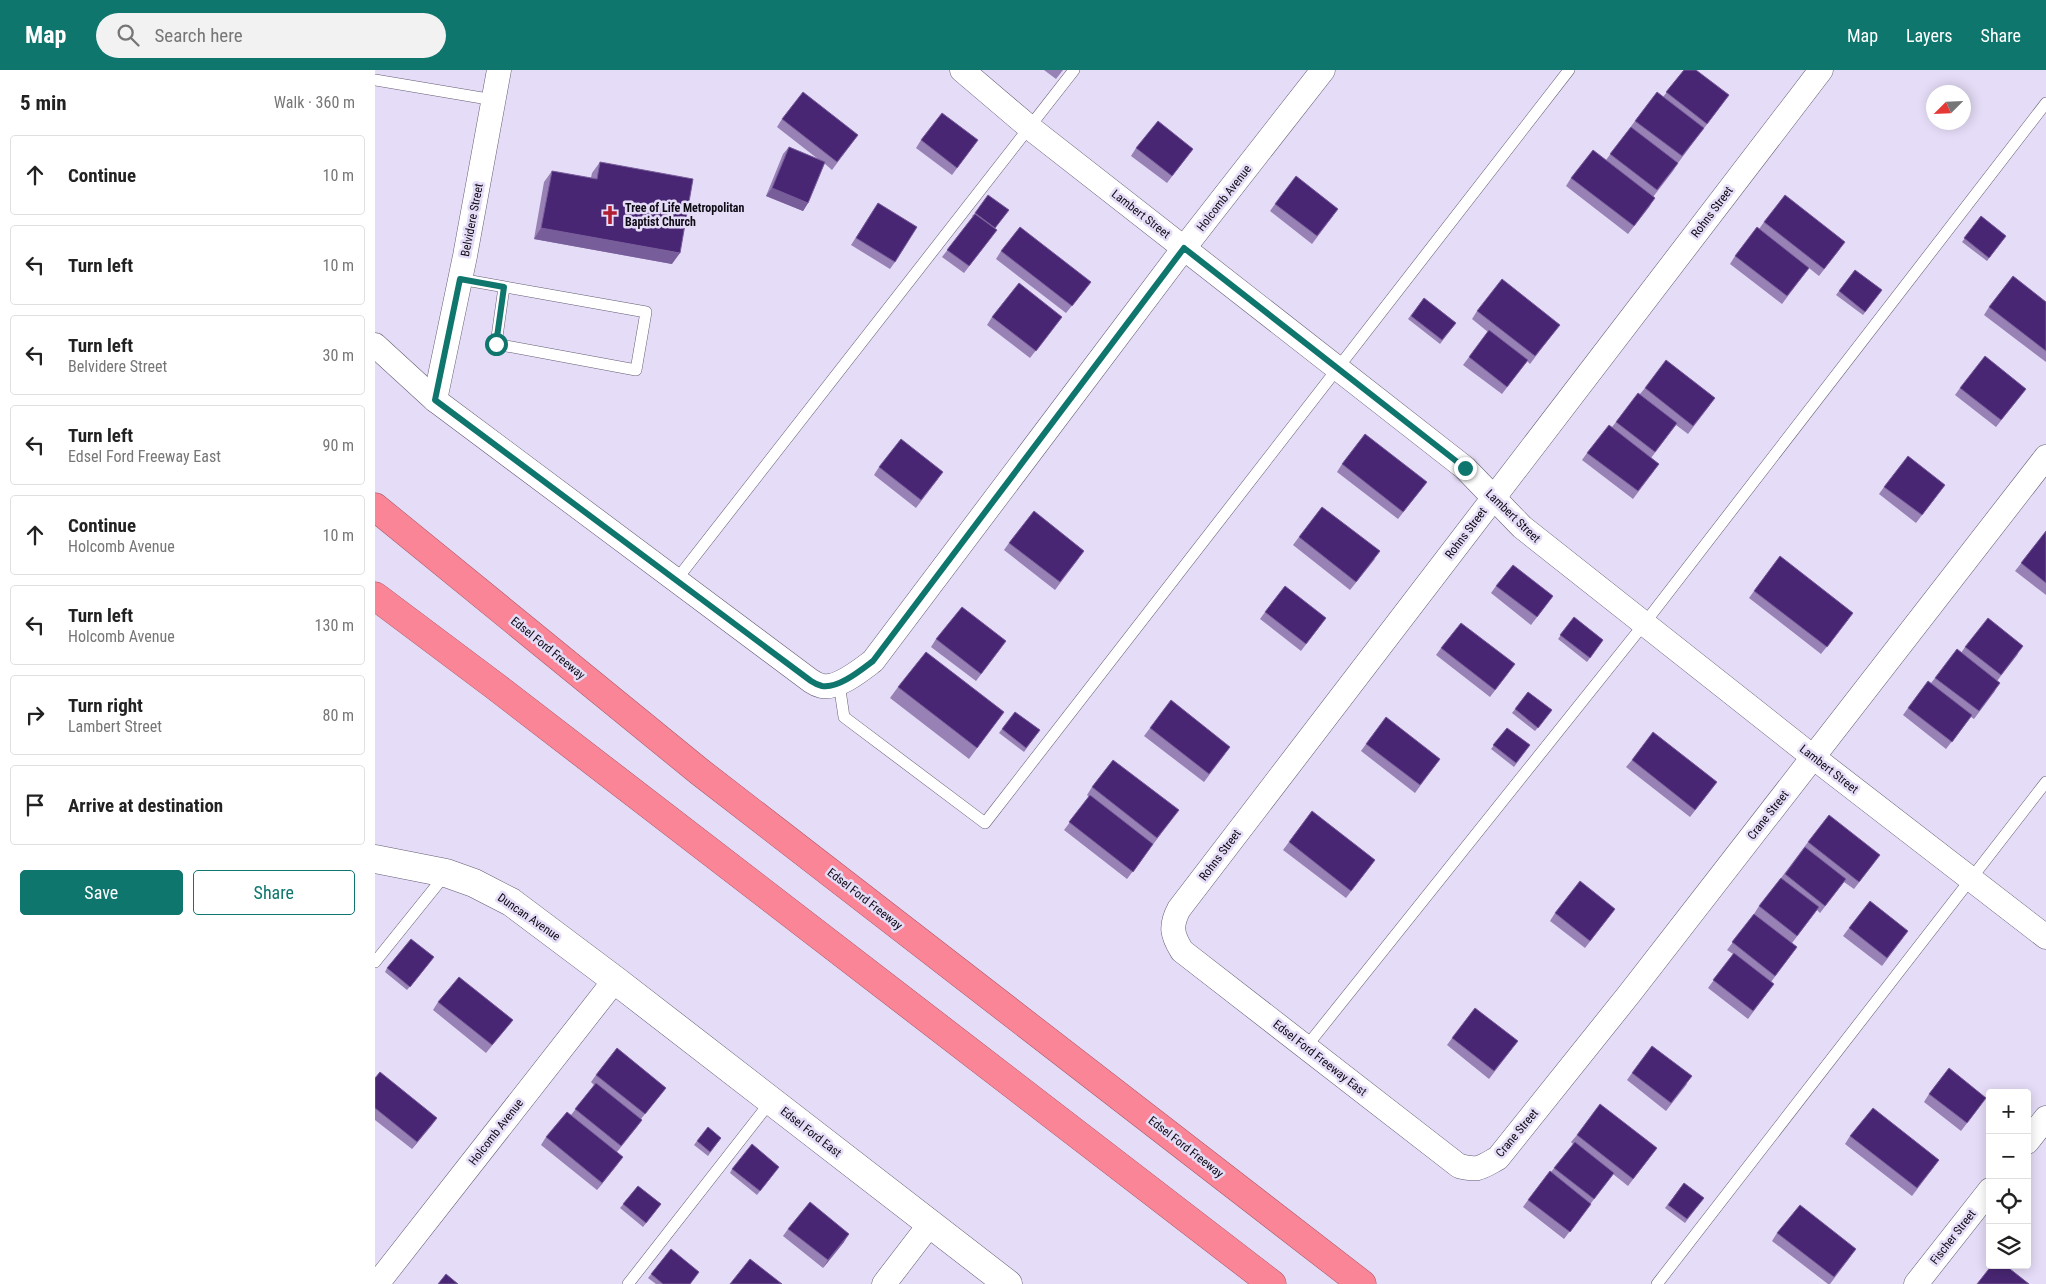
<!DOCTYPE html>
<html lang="en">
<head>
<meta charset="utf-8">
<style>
	body { margin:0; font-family:"Roboto Condensed",sans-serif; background:#f2f2f2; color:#222 }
	.controls { position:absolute; right:15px; bottom:15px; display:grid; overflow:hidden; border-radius:5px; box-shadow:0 2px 12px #0003 }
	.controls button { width:45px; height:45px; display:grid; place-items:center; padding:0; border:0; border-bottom:1px solid #e0e0e0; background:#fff; color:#222; font:25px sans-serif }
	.compass { position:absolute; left:1551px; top:15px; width:45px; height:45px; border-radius:50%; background:#fff; box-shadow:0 2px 12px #0003; rotate:246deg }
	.stop { position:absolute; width:15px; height:15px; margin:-11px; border:4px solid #0f766e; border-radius:50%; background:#fff }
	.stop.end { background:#0f766e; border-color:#fff; box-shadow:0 1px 5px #0008 }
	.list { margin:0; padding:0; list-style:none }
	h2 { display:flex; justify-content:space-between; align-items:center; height:65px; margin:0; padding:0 20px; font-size:21px }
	h2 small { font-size:16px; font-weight:400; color:#767676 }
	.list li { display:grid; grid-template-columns:32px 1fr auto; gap:15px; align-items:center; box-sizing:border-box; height:80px; margin:0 10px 10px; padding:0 10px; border:1px solid #e0e0e0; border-radius:5px }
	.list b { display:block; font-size:19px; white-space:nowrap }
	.list p { margin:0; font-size:16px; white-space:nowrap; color:#767676 }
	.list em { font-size:16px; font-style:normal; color:#767676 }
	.actions { display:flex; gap:10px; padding:15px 20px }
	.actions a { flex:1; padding:11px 0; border:1px solid #0f766e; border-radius:5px; text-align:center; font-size:18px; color:#0f766e }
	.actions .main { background:#0f766e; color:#fff }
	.icon { flex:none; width:28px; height:28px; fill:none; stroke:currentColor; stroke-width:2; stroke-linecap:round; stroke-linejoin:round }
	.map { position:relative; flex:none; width:1671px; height:1214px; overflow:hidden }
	header { display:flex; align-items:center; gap:30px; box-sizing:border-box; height:70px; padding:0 25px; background:#0f766e; color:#fff }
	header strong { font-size:24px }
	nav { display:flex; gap:28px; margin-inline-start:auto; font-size:18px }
	.search { width:350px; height:45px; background:#f2f2f2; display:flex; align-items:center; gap:12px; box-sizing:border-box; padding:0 18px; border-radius:28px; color:#767676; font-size:19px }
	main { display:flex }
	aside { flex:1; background:#fff }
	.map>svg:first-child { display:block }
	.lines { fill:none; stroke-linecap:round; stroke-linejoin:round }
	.service-casing { stroke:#645b73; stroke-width:12 }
	.minor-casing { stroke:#645b73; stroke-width:25 }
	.tertiary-casing { stroke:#645b73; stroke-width:29 }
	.motorway-casing { stroke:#a75a69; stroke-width:29 }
	.service { stroke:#fff; stroke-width:11 }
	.minor { stroke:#fff; stroke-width:24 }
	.tertiary { stroke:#fff; stroke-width:28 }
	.motorway { stroke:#f98597; stroke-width:28 }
	.wall { fill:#9781b5 }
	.shaded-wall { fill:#785d9b }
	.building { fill:#492673; stroke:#785d9b }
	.route { stroke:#0f766e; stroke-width:6 }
	.labels { text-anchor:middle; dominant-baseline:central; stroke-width:5; stroke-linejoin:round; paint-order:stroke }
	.street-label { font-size:12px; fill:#0e0b14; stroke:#e5dcf7 }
	.poi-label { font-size:12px; font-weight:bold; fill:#0e0b14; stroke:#e5dcf7; text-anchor:start }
</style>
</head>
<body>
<header>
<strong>Map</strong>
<div class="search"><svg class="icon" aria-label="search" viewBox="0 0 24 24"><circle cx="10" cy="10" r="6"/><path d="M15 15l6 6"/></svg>Search here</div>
<nav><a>Map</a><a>Layers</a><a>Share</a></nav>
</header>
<main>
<aside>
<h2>5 min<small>Walk · 360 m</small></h2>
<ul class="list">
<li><svg class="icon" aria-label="ahead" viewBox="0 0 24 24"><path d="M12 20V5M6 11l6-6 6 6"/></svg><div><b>Continue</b></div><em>10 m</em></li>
<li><svg class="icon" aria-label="left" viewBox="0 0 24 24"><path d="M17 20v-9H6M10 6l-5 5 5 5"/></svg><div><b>Turn left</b></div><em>10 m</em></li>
<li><svg class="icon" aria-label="left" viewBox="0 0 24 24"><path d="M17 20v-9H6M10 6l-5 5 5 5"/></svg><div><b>Turn left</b><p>Belvidere Street</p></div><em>30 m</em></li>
<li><svg class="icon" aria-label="left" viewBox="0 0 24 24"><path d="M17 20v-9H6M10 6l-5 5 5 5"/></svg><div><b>Turn left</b><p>Edsel Ford Freeway East</p></div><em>90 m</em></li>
<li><svg class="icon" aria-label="ahead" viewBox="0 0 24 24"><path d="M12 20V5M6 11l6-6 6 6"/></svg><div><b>Continue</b><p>Holcomb Avenue</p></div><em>10 m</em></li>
<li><svg class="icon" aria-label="left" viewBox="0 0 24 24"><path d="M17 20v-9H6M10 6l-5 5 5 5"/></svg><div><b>Turn left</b><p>Holcomb Avenue</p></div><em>130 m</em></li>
<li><svg class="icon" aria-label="right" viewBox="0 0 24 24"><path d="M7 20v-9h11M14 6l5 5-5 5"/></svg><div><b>Turn right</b><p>Lambert Street</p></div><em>80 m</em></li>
<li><svg class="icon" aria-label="arrive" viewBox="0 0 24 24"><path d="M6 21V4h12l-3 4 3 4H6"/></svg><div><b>Arrive at destination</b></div></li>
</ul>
<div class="actions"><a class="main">Save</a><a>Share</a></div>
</aside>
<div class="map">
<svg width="1671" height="1214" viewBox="0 0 1671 1214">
	<rect width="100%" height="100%" fill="#e5dcf7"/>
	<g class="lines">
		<g class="service-casing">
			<g id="service">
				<path d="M0 10 119 30"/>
				<path d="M85 209 271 242 261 300 121 274 129 217"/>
				<path d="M302 509 699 0"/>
				<path d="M464 613 469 647 610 753 1194 0"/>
				<path d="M0 892 70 805"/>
				<path d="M931 977 1269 554 1671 33"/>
				<path d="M253 1214 396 1031"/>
				<path d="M1282 1214 1671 712"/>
			</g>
		</g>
		<g class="minor-casing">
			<g id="minor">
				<path d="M587 0 654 57 1090 398 1147 457 1438 687 1671 867"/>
				<path d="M1446 0 804 839C795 856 797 865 807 881L1084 1096C1104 1101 1105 1098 1123 1088L1255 923 1671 387"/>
				<path d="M0 275 60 330 436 611C439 613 443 615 447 616 463 619 486 600 498 591L809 178 948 0"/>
				<path d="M60 330 90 186 124 0"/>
				<path d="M1652 1072 1671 1048"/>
				<path d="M2 1214 240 910"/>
				<path d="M509 1214 555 1154"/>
				<path d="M1541 1214 1615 1120"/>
			</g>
		</g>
		<g class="tertiary-casing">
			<path id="tertiary" d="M0 789 71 803 99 813 136 832 240 910 633 1214"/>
		</g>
		<g class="motorway-casing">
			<g id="motorway">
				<path d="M0 437 325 702 987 1214"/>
				<path d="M0 526 120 616 897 1214"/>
			</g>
		</g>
		<use href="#service" class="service"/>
		<use href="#minor" class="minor"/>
		<use href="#tertiary" class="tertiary"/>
		<use href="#motorway" class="motorway"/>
	</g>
	<g class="wall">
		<path d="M669 0H688L681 9Z"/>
		<path d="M1309 0 1354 25 1303 93 1298 101 1278 127 1275 136 1253 164 1191 116 1196 108 1231 90 1260 51 1288 27Z"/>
		<path d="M407 49 483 65 457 100 449 93 433 133 428 141 391 126 408 84 414 77 443 89 402 57Z"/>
		<path d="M546 70H603L577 105 541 78Z"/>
		<path d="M761 78 818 79 792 113 756 86Z"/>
		<path d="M225 92 297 194 159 169 169 112 177 101 216 108 217 103Z"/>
		<path d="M503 133 520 192 515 199 476 175Z"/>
		<path d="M900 134 958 146 937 174 895 141Z"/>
		<path d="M600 143 620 159 616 168 589 203 567 187 598 147 597 146Z"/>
		<path d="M1606 146 1631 166 1612 191 1587 172Z"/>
		<path d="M1389 152 1465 179 1444 206 1434 198 1407 234 1355 194 1360 186 1384 159Z"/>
		<path d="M626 181 716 212 691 243 621 189Z"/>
		<path d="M1480 200 1507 220 1488 245 1461 225Z"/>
		<path d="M1049 228 1081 253 1065 274 1033 249Z"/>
		<path d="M1671 232V292L1609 245 1614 237Z"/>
		<path d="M1102 241 1179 262 1155 294 1152 291 1127 324 1088 295 1113 262 1097 249Z"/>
		<path d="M617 247H687L655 288 612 255Z"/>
		<path d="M1270 318 1335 335 1313 364 1301 355 1276 388 1279 401 1258 429 1207 390 1212 383 1237 357 1241 352 1265 324Z"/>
		<path d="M1585 318 1651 319 1621 357 1580 325Z"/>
		<path d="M967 394 1052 412 1023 449 962 402Z"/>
		<path d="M504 397 563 409 541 438 499 405Z"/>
		<path d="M1570 415 1541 453 1504 424 1509 417Z"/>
		<path d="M1671 462V525L1640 501Z"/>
		<path d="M924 467 1000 489 975 520 918 475Z"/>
		<path d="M634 473 704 488 680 520 629 480Z"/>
		<path d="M1121 516 1178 526 1156 555 1116 523Z"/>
		<path d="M1379 521 1473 550 1446 584 1374 528Z"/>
		<path d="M890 542 951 548 926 581 885 549Z"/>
		<path d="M1199 547 1228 570 1212 592 1183 569Z"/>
		<path d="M561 569 626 578 601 611 556 577Z"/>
		<path d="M1590 577 1643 584 1622 611 1620 621 1599 649 1596 647 1571 679 1528 645 1533 638 1556 613 1560 608 1586 583Z"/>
		<path d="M1066 578 1134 602 1115 627 1061 585Z"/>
		<path d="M523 617 629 642 594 689 515 628Z"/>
		<path d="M1153 622 1177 640 1160 661 1137 643Z"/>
		<path d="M640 642 665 660 649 682 624 663Z"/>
		<path d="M775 658 850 684 829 712 769 666Z"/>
		<path d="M1132 658 1155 675 1139 697 1116 679Z"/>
		<path d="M991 674 1065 689 1040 723 986 681Z"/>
		<path d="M1257 690 1336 720 1315 747 1251 697Z"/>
		<path d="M717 717 798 748 752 809 689 760 714 727 712 725Z"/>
		<path d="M914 772 1000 790 971 828 908 780Z"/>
		<path d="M1433 772 1499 793 1479 819 1469 812 1445 843 1442 840 1417 873 1422 877 1396 912 1399 914 1373 949 1333 918 1358 884 1352 880 1379 844 1384 836 1406 808Z"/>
		<path d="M1240 839 1210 878 1175 851 1180 843Z"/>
		<path d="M1474 858 1528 868 1507 896 1468 866Z"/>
		<path d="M56 891 32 920 10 902 12 898Z"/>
		<path d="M63 932 138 950 111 983 58 940Z"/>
		<path d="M1077 968 1137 979 1114 1009 1072 975Z"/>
		<path d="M1257 1003 1312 1014 1291 1041 1252 1010Z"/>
		<path d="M221 1005 285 1025 266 1049 267 1050 262 1057 242 1082V1095L222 1120 166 1075 171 1067 196 1045 219 1015 216 1012Z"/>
		<path d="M0 1008 62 1048 37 1079 0 1050Z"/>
		<path d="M1554 1024 1606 1035 1586 1061 1549 1032Z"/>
		<path d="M1202 1065 1282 1078 1253 1116 1238 1104 1189 1169 1148 1137 1153 1130 1176 1102 1198 1074 1196 1072Z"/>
		<path d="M1475 1066 1559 1097 1537 1126 1470 1074Z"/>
		<path d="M346 1068 333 1086 319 1075 322 1071Z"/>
		<path d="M404 1097 382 1125 355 1103 357 1099Z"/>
		<path d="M1309 1113 1329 1128 1310 1153 1290 1138Z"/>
		<path d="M263 1116 286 1134 268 1157 245 1138Z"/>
		<path d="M413 1159 469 1172 448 1198 408 1166Z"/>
		<path d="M1402 1163 1476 1186 1455 1214H1453L1397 1171Z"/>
		<path d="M296 1179 315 1214H281L273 1208Z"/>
	</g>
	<g class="shaded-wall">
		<path d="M397 118 433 133 428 141 391 126Z"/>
		<path d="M166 158 305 183 297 194 159 169Z"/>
		<path d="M62 1048 57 1055 37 1079 42 1072Z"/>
		<path d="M248 1087 242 1095 222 1120 227 1113Z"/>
		<path d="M474 1164 469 1172 448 1198 453 1190Z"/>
	</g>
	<g class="building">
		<path d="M1309 0H1321L1354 25 1332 54 1291 22Z"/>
		<path d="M428 22 483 65 462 92 407 49Z"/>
		<path d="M1282 22 1329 58 1307 86 1260 51Z"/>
		<path d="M567 43 603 70 582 98 546 70Z"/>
		<path d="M783 51 818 79 797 106 761 78Z"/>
		<path d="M1256 57 1303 93 1282 120 1235 84Z"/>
		<path d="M414 77 450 92 433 133 397 118Z"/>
		<path d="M1218 80 1280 128 1259 156 1196 108Z"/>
		<path d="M225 92 318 109 305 183 166 158 177 101 222 109Z"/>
		<path d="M921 106 963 139 942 166 900 134Z"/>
		<path d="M613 125 634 140 620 158 600 143Z"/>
		<path d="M1410 125 1470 172 1449 199 1389 152Z"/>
		<path d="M503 133 542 157 520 192 481 168Z"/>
		<path d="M600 144 622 160 594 196 572 180Z"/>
		<path d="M1606 146 1631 166 1614 188 1589 168Z"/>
		<path d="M645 157 716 212 697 236 626 181Z"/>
		<path d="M1382 157 1434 198 1412 226 1360 186Z"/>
		<path d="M1480 200 1507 220 1490 242 1464 221Z"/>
		<path d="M1638 206 1671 232V281L1614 237Z"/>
		<path d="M1127 209 1185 255 1160 286 1102 241Z"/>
		<path d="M644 213 687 247 661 281 617 247Z"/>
		<path d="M1049 228 1081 253 1067 270 1036 246Z"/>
		<path d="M1114 260 1153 290 1132 317 1094 287Z"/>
		<path d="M1610 286 1651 319 1626 350 1585 318Z"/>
		<path d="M1291 290 1340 328 1318 356 1270 318Z"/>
		<path d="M1263 323 1302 353 1280 382 1241 352Z"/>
		<path d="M1234 355 1284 394 1263 421 1212 383Z"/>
		<path d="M990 364 1052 412 1028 442 967 394Z"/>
		<path d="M526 369 568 402 546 430 504 397Z"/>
		<path d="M1533 386 1570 415 1547 445 1509 417Z"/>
		<path d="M947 437 1005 481 981 512 924 467Z"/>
		<path d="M659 441 709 481 685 512 634 473Z"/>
		<path d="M1671 461V513L1646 493Z"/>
		<path d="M1405 486 1478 543 1452 577 1379 521Z"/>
		<path d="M1138 495 1178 526 1162 547 1121 516Z"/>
		<path d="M910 516 951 548 931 574 890 542Z"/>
		<path d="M587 537 631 571 606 604 561 569Z"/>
		<path d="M1199 547 1228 570 1215 588 1185 565Z"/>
		<path d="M1613 548 1648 576 1626 605 1590 577Z"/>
		<path d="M1086 553 1140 594 1120 620 1066 578Z"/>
		<path d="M1582 579 1625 613 1604 641 1560 608Z"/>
		<path d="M551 582 629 642 602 678 523 617Z"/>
		<path d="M1553 611 1597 645 1577 672 1533 638Z"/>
		<path d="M1153 622 1177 640 1163 658 1140 639Z"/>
		<path d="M796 630 855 677 834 704 775 658Z"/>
		<path d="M640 642 665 660 651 678 627 659Z"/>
		<path d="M1011 647 1065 689 1045 715 991 674Z"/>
		<path d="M1132 658 1155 675 1141 693 1118 675Z"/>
		<path d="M1278 662 1342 712 1320 740 1257 690Z"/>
		<path d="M738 690 804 740 782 768 717 717Z"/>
		<path d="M715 725 778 774 758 802 694 752Z"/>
		<path d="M937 741 1000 790 976 821 914 772Z"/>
		<path d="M1454 745 1505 785 1484 812 1433 772Z"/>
		<path d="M1430 777 1471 809 1450 836 1410 804Z"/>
		<path d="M1406 808 1444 837 1422 866 1384 836Z"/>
		<path d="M1205 811 1240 839 1215 871 1180 843Z"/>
		<path d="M1495 831 1533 861 1512 888 1474 858Z"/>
		<path d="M1379 844 1422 877 1400 906 1357 872Z"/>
		<path d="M36 869 59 887 35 917 12 898Z"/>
		<path d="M1359 883 1399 914 1378 941 1338 910Z"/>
		<path d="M84 907 138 950 117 975 63 932Z"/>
		<path d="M1100 938 1143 971 1119 1001 1077 968Z"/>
		<path d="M1277 976 1317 1006 1296 1033 1257 1003Z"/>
		<path d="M242 978 291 1018 270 1044 221 1005Z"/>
		<path d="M1574 998 1611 1028 1592 1053 1554 1024Z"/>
		<path d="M5 1002 62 1048 42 1072 0 1038V1008Z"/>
		<path d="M221 1013 267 1050 246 1076 200 1039Z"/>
		<path d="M1225 1034 1282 1078 1258 1109 1202 1065Z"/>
		<path d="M1498 1038 1564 1090 1542 1118 1475 1066Z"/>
		<path d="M192 1042 248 1087 227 1113 171 1067Z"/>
		<path d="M333 1057 346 1068 335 1082 322 1071Z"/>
		<path d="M1200 1072 1239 1103 1219 1129 1179 1098Z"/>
		<path d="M377 1074 404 1097 385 1121 357 1099Z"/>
		<path d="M1175 1101 1216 1134 1195 1162 1153 1130Z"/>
		<path d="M1309 1113 1329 1128 1312 1149 1293 1135Z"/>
		<path d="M263 1116 286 1134 271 1153 248 1134Z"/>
		<path d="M435 1132 474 1164 453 1190 413 1159Z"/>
		<path d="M1425 1135 1481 1179 1459 1207 1402 1163Z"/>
		<path d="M296 1179 324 1202 315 1214H288L276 1204Z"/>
		<path d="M375 1189 407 1214H355Z"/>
		<path d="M1617 1195H1630L1654 1214H1602Z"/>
		<path d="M71 1204 83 1214H63Z"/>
	</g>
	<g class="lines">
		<path class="route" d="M121 274 129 217 85 209 60 330 436 611C439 613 443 615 447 616 463 619 486 600 498 591L809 178 1090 398"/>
	</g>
	<defs>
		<g id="church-bare" transform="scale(1.5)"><path d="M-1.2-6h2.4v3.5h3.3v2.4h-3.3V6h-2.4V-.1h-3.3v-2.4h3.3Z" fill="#b11e34" stroke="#e5dcf7" stroke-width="2.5" paint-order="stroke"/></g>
	</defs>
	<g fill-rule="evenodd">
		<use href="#church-bare" x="235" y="145"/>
	</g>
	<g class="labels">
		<g class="street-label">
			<text transform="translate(849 128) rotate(-52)">Holcomb Avenue</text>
			<text transform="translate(1337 142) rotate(-53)">Rohns Street</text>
			<text transform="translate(766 144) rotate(38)">Lambert Street</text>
			<text transform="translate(97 150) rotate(-79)">Belvidere Street</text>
			<text transform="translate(1138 446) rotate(44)">Lambert Street</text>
			<text transform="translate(1091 463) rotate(-53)">Rohns Street</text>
			<text transform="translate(173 578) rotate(39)">Edsel Ford Freeway</text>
			<text transform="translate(1454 699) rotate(38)">Lambert Street</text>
			<text transform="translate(1393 745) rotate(-52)">Crane Street</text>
			<text transform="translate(845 785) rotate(-53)">Rohns Street</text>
			<text transform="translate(490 829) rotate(38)">Edsel Ford Freeway</text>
			<text transform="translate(154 847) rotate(35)">Duncan Avenue</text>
			<text transform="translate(945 988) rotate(38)">Edsel Ford Freeway East</text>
			<text transform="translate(121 1062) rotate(-52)">Holcomb Avenue</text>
			<text transform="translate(436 1062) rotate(38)">Edsel Ford East</text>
			<text transform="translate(1142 1063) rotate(-50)">Crane Street</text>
			<text transform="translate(811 1077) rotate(38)">Edsel Ford Freeway</text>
			<text transform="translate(1578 1167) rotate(-52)">Fischer Street</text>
		</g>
		<g class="poi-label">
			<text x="250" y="138">Tree of Life Metropolitan<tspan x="250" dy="14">Baptist Church</tspan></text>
		</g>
	</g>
</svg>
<div class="controls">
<button>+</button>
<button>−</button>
<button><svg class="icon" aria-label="locate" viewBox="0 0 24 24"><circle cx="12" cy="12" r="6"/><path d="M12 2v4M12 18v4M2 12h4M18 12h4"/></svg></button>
<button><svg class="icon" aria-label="layers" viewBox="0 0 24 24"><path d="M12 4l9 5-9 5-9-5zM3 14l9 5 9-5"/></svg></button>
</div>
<svg class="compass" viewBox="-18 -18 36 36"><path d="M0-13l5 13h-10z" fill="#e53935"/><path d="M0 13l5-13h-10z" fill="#767676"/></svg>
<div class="stop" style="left:121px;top:274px"></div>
<div class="stop end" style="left:1090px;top:398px"></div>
</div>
</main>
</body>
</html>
